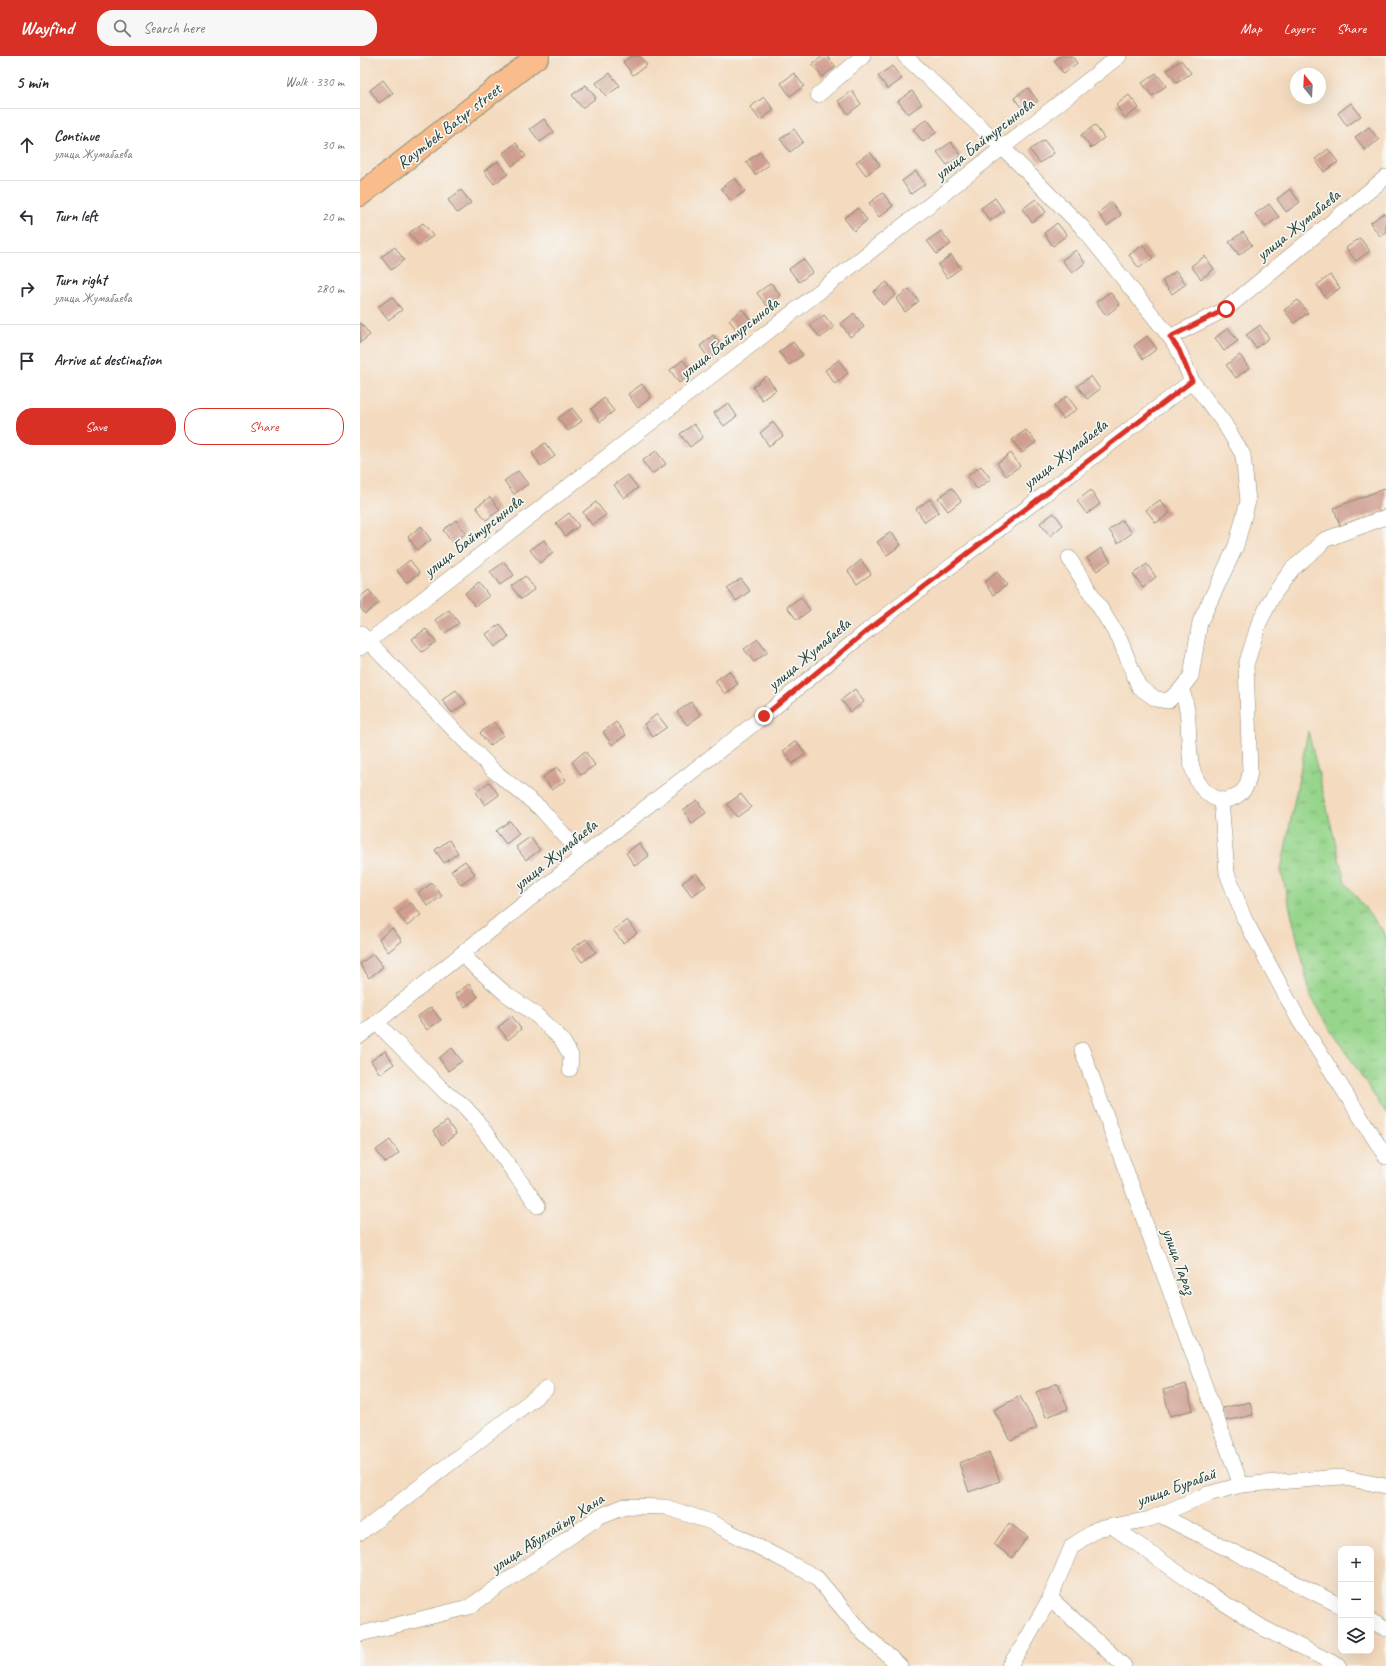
<!DOCTYPE html>
<html lang="en">
<head>
<meta charset="utf-8">
<style>
	body { margin:0; font-family:Caveat,sans-serif; background:#f7f7f7; color:#2b2b33 }
	.controls { position:absolute; right:12px; bottom:12px; display:grid; overflow:hidden; border-radius:8px; box-shadow:0 4px 16px #0002 }
	.controls button { width:36px; height:36px; display:grid; place-items:center; padding:0; border:0; border-bottom:1px solid #e1e1e2; background:#fff; color:#2b2b33; font:20px sans-serif }
	.compass { position:absolute; left:930px; top:12px; width:36px; height:36px; border-radius:50%; background:#fff; box-shadow:0 4px 16px #0002; rotate:342deg }
	.stop { position:absolute; width:12px; height:12px; margin:-9px; border:3px solid #d93025; border-radius:50%; background:#fff }
	.stop.end { background:#d93025; border-color:#fff; box-shadow:0 1px 4px #0008 }
	.list { margin:0; padding:0; list-style:none }
	h2 { display:flex; justify-content:space-between; align-items:center; height:52px; margin:0; padding:0 16px; font-size:17px }
	h2 small { font-size:13px; font-weight:400; color:#7c7c81 }
	.list li { display:grid; grid-template-columns:26px 1fr auto; gap:12px; align-items:center; box-sizing:border-box; height:72px; padding:0 16px; border-top:1px solid #e1e1e2 }
	.list b { display:block; font-size:15px; white-space:nowrap }
	.list p { margin:0; font-size:13px; white-space:nowrap; color:#7c7c81 }
	.list em { font-size:13px; font-style:normal; color:#7c7c81 }
	.actions { display:flex; gap:8px; padding:12px 16px }
	.actions a { flex:1; padding:9px 0; border:1px solid #d93025; border-radius:16px; text-align:center; font-size:14px; color:#d93025 }
	.actions .main { background:#d93025; color:#fff }
	.icon { flex:none; width:22px; height:22px; fill:none; stroke:currentColor; stroke-width:2; stroke-linecap:round; stroke-linejoin:round }
	.map { position:relative; flex:none; width:1026px; height:1610px; overflow:hidden }
	header { display:flex; align-items:center; gap:24px; box-sizing:border-box; height:56px; padding:0 20px; background:#d93025; color:#fff }
	header strong { font-size:19px }
	nav { display:flex; gap:22px; margin-inline-start:auto; font-size:14px }
	.search { width:280px; height:36px; background:#f7f7f7; display:flex; align-items:center; gap:10px; box-sizing:border-box; padding:0 14px; border-radius:16px; color:#7c7c81; font-size:15px }
	main { display:flex }
	aside { flex:1; background:#fff }
	.map>svg:first-child { display:block }
	.grass { fill:url(#grass-tufts); stroke:#5a8960 }
	.building { fill:#cf9e91 }
	.lines { fill:none; stroke-linecap:round; stroke-linejoin:round }
	.minor-casing { stroke:#8a8c79; stroke-width:16 }
	.primary-casing { stroke:#8a8c79; stroke-width:24 }
	.minor { stroke:#fff; stroke-width:15 }
	.primary { stroke:#fabc8b; stroke-width:22 }
	.route { stroke:#d93025; stroke-width:5 }
	.labels { text-anchor:middle; dominant-baseline:central; stroke-width:3.5; stroke-linejoin:round; paint-order:stroke }
	.street-label { font-size:17px; fill:#1f3d34; stroke:#f6f6f2 }
</style>
</head>
<body>
<header>
<strong>Wayfind</strong>
<div class="search"><svg class="icon" aria-label="search" viewBox="0 0 24 24"><circle cx="10" cy="10" r="6"/><path d="M15 15l6 6"/></svg>Search here</div>
<nav><a>Map</a><a>Layers</a><a>Share</a></nav>
</header>
<main>
<aside>
<h2>5 min<small>Walk · 330 m</small></h2>
<ul class="list">
<li><svg class="icon" aria-label="ahead" viewBox="0 0 24 24"><path d="M12 20V5M6 11l6-6 6 6"/></svg><div><b>Continue</b><p>улица Жумабаева</p></div><em>30 m</em></li>
<li><svg class="icon" aria-label="left" viewBox="0 0 24 24"><path d="M17 20v-9H6M10 6l-5 5 5 5"/></svg><div><b>Turn left</b></div><em>20 m</em></li>
<li><svg class="icon" aria-label="right" viewBox="0 0 24 24"><path d="M7 20v-9h11M14 6l5 5-5 5"/></svg><div><b>Turn right</b><p>улица Жумабаева</p></div><em>280 m</em></li>
<li><svg class="icon" aria-label="arrive" viewBox="0 0 24 24"><path d="M6 21V4h12l-3 4 3 4H6"/></svg><div><b>Arrive at destination</b></div></li>
</ul>
<div class="actions"><a class="main">Save</a><a>Share</a></div>
</aside>
<div class="map">
<svg width="1026" height="1610" viewBox="0 0 1026 1610">
	<defs>
		<pattern id="grass-tufts" width="24" height="20" patternUnits="userSpaceOnUse"><rect width="24" height="20" fill="#96d58b"/><path d="M3 7l-1-3M5 7V3M7 7l1-3M15 17l-1-3M17 17v-4M19 17l1-3" fill="none" stroke="#7aae72"/></pattern>
	</defs>
	<rect width="100%" height="100%" fill="#f6f6f2"/>
	<filter id="ink" filterUnits="userSpaceOnUse"><feTurbulence type="fractalNoise" baseFrequency=".025" numOctaves="2"/><feDisplacementMap in="SourceGraphic" scale="8" xChannelSelector="R" yChannelSelector="G"/><feConvolveMatrix kernelMatrix="1 2 1 2 8 2 1 2 1" color-interpolation-filters="sRGB"/></filter>
	<filter id="wash" filterUnits="userSpaceOnUse"><feTurbulence type="fractalNoise" baseFrequency=".012" numOctaves="4" result="noise"/><feDisplacementMap in="SourceGraphic" scale="16" xChannelSelector="R" yChannelSelector="G"/><feGaussianBlur stdDeviation="0.9" result="paint"/><feColorMatrix in="noise" values="0 0 0 0 0 0 0 0 0 0 0 0 0 0 0 0 0 1.4 0 .05"/><feComposite in="paint" operator="in"/></filter>
	<g filter="url(#wash)">
		<rect width="100%" height="100%" fill="#f4dabe"/>
		<path class="grass" d="M948 675 985 826 1026 879V1058L951 941 921 814Z"/>
		<g id="blocks">
			<g class="building">
				<path d="M272 0H280L287 9 273 19 263 6Z"/>
				<path d="M463 0H467L476 11 462 21 452 8Z"/>
				<path d="M700 0H712L717 7 704 18 694 5Z"/>
				<path d="M821 4 831 17 817 27 807 14Z"/>
				<path d="M532 10 542 23 528 33 518 20Z"/>
				<path d="M250 17 260 30 246 40 236 27Z"/>
				<path d="M434 17 444 30 430 40 421 27Z"/>
				<path d="M796 17 806 30 792 40 782 27Z"/>
				<path d="M23 24 33 37 19 47 10 34Z"/>
				<path d="M226 29 236 42 222 52 212 39Z"/>
				<path d="M668 32 678 45 664 55 654 42Z"/>
				<path d="M492 35 501 48 488 58 478 45Z"/>
				<path d="M552 35 562 48 548 58 538 45Z"/>
				<path d="M769 39 779 52 765 62 756 49Z"/>
				<path d="M404 41 414 54 400 64 390 51Z"/>
				<path d="M991 47 1001 60 987 70 978 57Z"/>
				<path d="M184 63 194 76 180 86 170 73Z"/>
				<path d="M567 63 577 76 563 86 553 73Z"/>
				<path d="M735 69 744 82 731 92 721 79Z"/>
				<path d="M1009 71 1019 84 1005 94 995 81Z"/>
				<path d="M434 73 443 86 430 96 420 83Z"/>
				<path d="M684 84 694 97 680 107 670 94Z"/>
				<path d="M591 86 601 99 587 109 577 96Z"/>
				<path d="M156 87 166 100 152 110 143 97Z"/>
				<path d="M968 93 978 106 964 116 955 103Z"/>
				<path d="M400 96 409 109 395 119 386 106Z"/>
				<path d="M510 96 520 109 506 119 496 106Z"/>
				<path d="M138 105 148 118 134 128 124 115Z"/>
				<path d="M556 115 565 128 551 138 542 125Z"/>
				<path d="M375 122 385 135 371 145 361 132Z"/>
				<path d="M930 133 940 146 926 156 917 143Z"/>
				<path d="M101 134 111 147 97 157 88 144Z"/>
				<path d="M523 137 533 150 519 161 509 147Z"/>
				<path d="M635 142 644 155 630 165 621 152Z"/>
				<path d="M676 143 686 156 672 166 662 153Z"/>
				<path d="M751 146 761 159 747 170 738 157Z"/>
				<path d="M909 148 919 161 905 171 895 158Z"/>
				<path d="M498 152 507 164 494 175 484 162Z"/>
				<path d="M1024 157 1026 160V176L1020 180 1010 167Z"/>
				<path d="M63 167 73 180 59 190 49 177Z"/>
				<path d="M697 167 707 179 693 190 684 177Z"/>
				<path d="M581 175 591 188 577 198 567 185Z"/>
				<path d="M883 176 892 189 879 199 869 186Z"/>
				<path d="M1000 182 1010 195 996 205 986 192Z"/>
				<path d="M783 189 793 202 779 212 769 199Z"/>
				<path d="M35 191 44 204 31 214 21 201Z"/>
				<path d="M716 194 725 207 712 217 702 204Z"/>
				<path d="M591 199 601 212 587 222 578 209Z"/>
				<path d="M845 200 854 213 841 223 831 210Z"/>
				<path d="M443 203 453 216 439 226 429 213Z"/>
				<path d="M816 215 826 228 812 238 802 225Z"/>
				<path d="M970 219 980 232 966 242 957 229Z"/>
				<path d="M527 226 536 239 523 249 513 236Z"/>
				<path d="M411 227 421 240 407 250 397 237Z"/>
				<path d="M549 233 559 245 545 256 536 243Z"/>
				<path d="M750 236 760 249 746 259 736 246Z"/>
				<path d="M32 241 42 254 28 264 18 251Z"/>
				<path d="M938 244 948 257 934 267 924 254Z"/>
				<path d="M382 253 392 266 378 276 369 264Z"/>
				<path d="M494 257 504 271 490 281 481 268Z"/>
				<path d="M464 259 474 272 460 282 450 269Z"/>
				<path d="M0 266 10 279 0 287Z"/>
				<path d="M900 269 909 282 896 292 886 279Z"/>
				<path d="M868 272 878 285 864 295 855 282Z"/>
				<path d="M353 279 363 292 349 303 340 290Z"/>
				<path d="M787 280 797 293 783 303 774 290Z"/>
				<path d="M433 286 443 299 429 309 419 296Z"/>
				<path d="M880 299 889 312 876 322 866 309Z"/>
				<path d="M323 304 333 317 319 327 310 314Z"/>
				<path d="M479 304 488 317 475 328 465 314Z"/>
				<path d="M406 320 416 334 402 344 393 331Z"/>
				<path d="M731 320 740 333 727 343 717 330Z"/>
				<path d="M282 328 291 341 278 352 268 338Z"/>
				<path d="M707 340 717 353 703 363 694 350Z"/>
				<path d="M244 342 254 355 240 366 231 353Z"/>
				<path d="M368 347 377 360 364 370 354 357Z"/>
				<path d="M212 352 222 365 208 375 198 362Z"/>
				<path d="M413 366 423 380 409 390 400 377Z"/>
				<path d="M334 368 343 381 330 391 320 378Z"/>
				<path d="M666 374 676 386 662 397 652 384Z"/>
				<path d="M185 387 195 400 181 410 172 397Z"/>
				<path d="M296 395 306 408 292 418 282 405Z"/>
				<path d="M651 397 660 410 646 420 637 407Z"/>
				<path d="M621 410 631 423 617 433 607 420Z"/>
				<path d="M158 415 168 428 154 438 144 425Z"/>
				<path d="M268 419 278 432 264 442 254 429Z"/>
				<path d="M592 432 601 445 588 455 578 442Z"/>
				<path d="M1026 432V453L980 470 974 452Z"/>
				<path d="M731 434 740 448 727 458 717 445Z"/>
				<path d="M130 441 140 454 126 464 116 451Z"/>
				<path d="M570 443 579 456 565 466 556 453Z"/>
				<path d="M800 444 810 457 796 467 786 454Z"/>
				<path d="M236 446 246 459 232 469 223 456Z"/>
				<path d="M209 457 219 470 205 480 196 467Z"/>
				<path d="M694 457 703 469 690 480 680 467Z"/>
				<path d="M96 464 106 477 93 488 83 474Z"/>
				<path d="M762 464 772 477 758 487 749 474Z"/>
				<path d="M61 470 71 484 57 494 48 481Z"/>
				<path d="M531 476 541 489 527 499 517 486Z"/>
				<path d="M184 484 193 497 180 507 170 494Z"/>
				<path d="M741 492 751 505 737 515 727 502Z"/>
				<path d="M50 504 60 517 46 527 37 514Z"/>
				<path d="M501 504 511 518 497 528 488 515Z"/>
				<path d="M144 506 154 519 140 529 130 516Z"/>
				<path d="M787 508 796 521 783 531 773 518Z"/>
				<path d="M637 516 647 529 633 539 624 526Z"/>
				<path d="M165 520 175 533 161 543 151 530Z"/>
				<path d="M380 522 390 535 376 545 367 532Z"/>
				<path d="M119 527 129 540 115 550 105 537Z"/>
				<path d="M9 534 19 547 5 558 0 551V541Z"/>
				<path d="M441 541 450 554 437 564 427 551Z"/>
				<path d="M89 554 99 567 85 577 75 564Z"/>
				<path d="M140 568 149 581 135 591 126 578Z"/>
				<path d="M66 573 76 586 62 596 52 583Z"/>
				<path d="M398 583 408 596 394 606 384 593Z"/>
				<path d="M369 615 378 628 365 638 355 625Z"/>
				<path d="M495 633 504 646 491 656 481 644Z"/>
				<path d="M96 634 106 647 92 657 82 644Z"/>
				<path d="M331 646 341 659 327 669 317 656Z"/>
				<path d="M297 658 307 671 293 681 284 668Z"/>
				<path d="M134 666 143 679 130 690 120 677Z"/>
				<path d="M256 666 266 679 252 689 243 676Z"/>
				<path d="M436 685 446 698 432 708 423 695Z"/>
				<path d="M225 695 235 709 221 719 212 706Z"/>
				<path d="M197 711 206 724 192 734 183 721Z"/>
				<path d="M129 726 139 739 125 749 116 736Z"/>
				<path d="M381 738 391 751 377 761 367 748Z"/>
				<path d="M337 744 346 757 332 767 323 754Z"/>
				<path d="M150 765 159 778 146 788 136 775Z"/>
				<path d="M170 781 180 794 166 804 156 791Z"/>
				<path d="M89 784 98 797 84 807 75 794Z"/>
				<path d="M279 787 289 800 275 810 266 797Z"/>
				<path d="M105 805 115 818 101 828 91 815Z"/>
				<path d="M336 817 346 830 332 840 322 827Z"/>
				<path d="M72 827 82 840 68 850 58 837Z"/>
				<path d="M51 847 61 859 47 870 37 857Z"/>
				<path d="M267 864 277 877 263 887 253 874Z"/>
				<path d="M32 872 42 885 28 896 19 883Z"/>
				<path d="M226 883 236 896 222 906 212 893Z"/>
				<path d="M13 898 23 911 9 922 0 908Z"/>
				<path d="M109 928 118 941 105 951 95 938Z"/>
				<path d="M71 951 81 964 67 974 57 961Z"/>
				<path d="M152 960 161 973 148 984 138 971Z"/>
				<path d="M92 992 102 1005 88 1015 79 1002Z"/>
				<path d="M25 995 34 1008 20 1018 11 1005Z"/>
				<path d="M87 1065 96 1078 82 1089 73 1075Z"/>
				<path d="M30 1084 39 1097 26 1107 16 1094Z"/>
				<path d="M698 1327 708 1353 686 1361 676 1336Z"/>
				<path d="M826 1328 833 1354 810 1360 803 1334Z"/>
				<path d="M660 1340 677 1372 651 1385 634 1354Z"/>
				<path d="M890 1346 893 1359 864 1365 862 1352Z"/>
				<path d="M629 1396 640 1425 609 1436 599 1407Z"/>
				<path d="M649 1467 668 1481 652 1502 634 1488Z"/>
			</g>
		</g>
	</g>
	<g filter="url(#ink)">
		<use href="#blocks" fill-opacity="0" stroke="#8a8c79" stroke-width="1"/>
		<g class="lines">
			<g class="minor-casing">
				<g id="minor">
					<path d="M545 0 643 92 721 170 810 281 819 295 832 325 864 367 883 399 888 445 876 490 840 566 831 620 821 633 808 645 796 643 779 631 760 584 709 502"/>
					<path d="M458 39 503 0"/>
					<path d="M810 281 866 253 1026 121"/>
					<path d="M0 577 134 715 180 752 223 800"/>
					<path d="M0 592 395 286 759 0"/>
					<path d="M821 633C832 657 826 685 832 711 837 730 853 752 875 741 886 735 888 727 890 716L886 609 899 567 914 538 932 513 958 491 964 484 1026 461"/>
					<path d="M861 744 867 817 884 862 939 964 1026 1101"/>
					<path d="M102 899 146 938 175 958 202 984 211 1000 210 1013"/>
					<path d="M17 967 87 1038 102 1048 114 1061 178 1150"/>
					<path d="M0 980 223 800 404 660 508 574 832 325"/>
					<path d="M722 994 881 1429"/>
					<path d="M800 1459 981 1550"/>
					<path d="M752 1470 837 1530 905 1573 979 1610"/>
					<path d="M0 1477 186 1333"/>
					<path d="M690 1542 764 1610"/>
					<path d="M1011 1565 1026 1573"/>
					<path d="M0 1578 109 1551 240 1460 265 1450 305 1451 351 1466 456 1521 504 1578 540 1610"/>
					<path d="M649 1610 664 1588 690 1542 712 1490 737 1473 790 1463 848 1438 881 1429 980 1421 1026 1430"/>
				</g>
			</g>
			<g class="primary-casing">
				<path id="primary" d="M0 139 178 0"/>
			</g>
			<use href="#minor" class="minor"/>
			<use href="#primary" class="primary"/>
		</g>
	</g>
	<g class="lines" filter="url(#ink)">
		<path class="route" d="M404 660 508 574 832 325 819 294 810 281 866 253"/>
	</g>
	<g class="labels">
		<g class="street-label">
			<text transform="translate(89 70) rotate(-38)">Raymbek Batyr street</text>
			<text transform="translate(624 83) rotate(-38)">улица Байтурсынова</text>
			<text transform="translate(938 169) rotate(-39)">улица Жумабаева</text>
			<text transform="translate(369 282) rotate(-38)">улица Байтурсынова</text>
			<text transform="translate(705 398) rotate(-38)">улица Жумабаева</text>
			<text transform="translate(113 480) rotate(-38)">улица Байтурсынова</text>
			<text transform="translate(449 598) rotate(-40)">улица Жумабаева</text>
			<text transform="translate(195 799) rotate(-39)">улица Жумабаева</text>
			<text transform="translate(819 1205) rotate(70)">улица Тараз</text>
			<text transform="translate(816 1431) rotate(-20)">улица Бурабай</text>
			<text transform="translate(187 1477) rotate(-33)">улица Абулхайыр Хана</text>
		</g>
	</g>
</svg>
<div class="controls">
<button>+</button>
<button>−</button>
<button><svg class="icon" aria-label="layers" viewBox="0 0 24 24"><path d="M12 4l9 5-9 5-9-5zM3 14l9 5 9-5"/></svg></button>
</div>
<svg class="compass" viewBox="-18 -18 36 36"><path d="M0-13l5 13h-10z" fill="#e53935"/><path d="M0 13l5-13h-10z" fill="#7c7c81"/></svg>
<div class="stop" style="left:866px;top:253px"></div>
<div class="stop end" style="left:404px;top:660px"></div>
</div>
</main>
</body>
</html>
